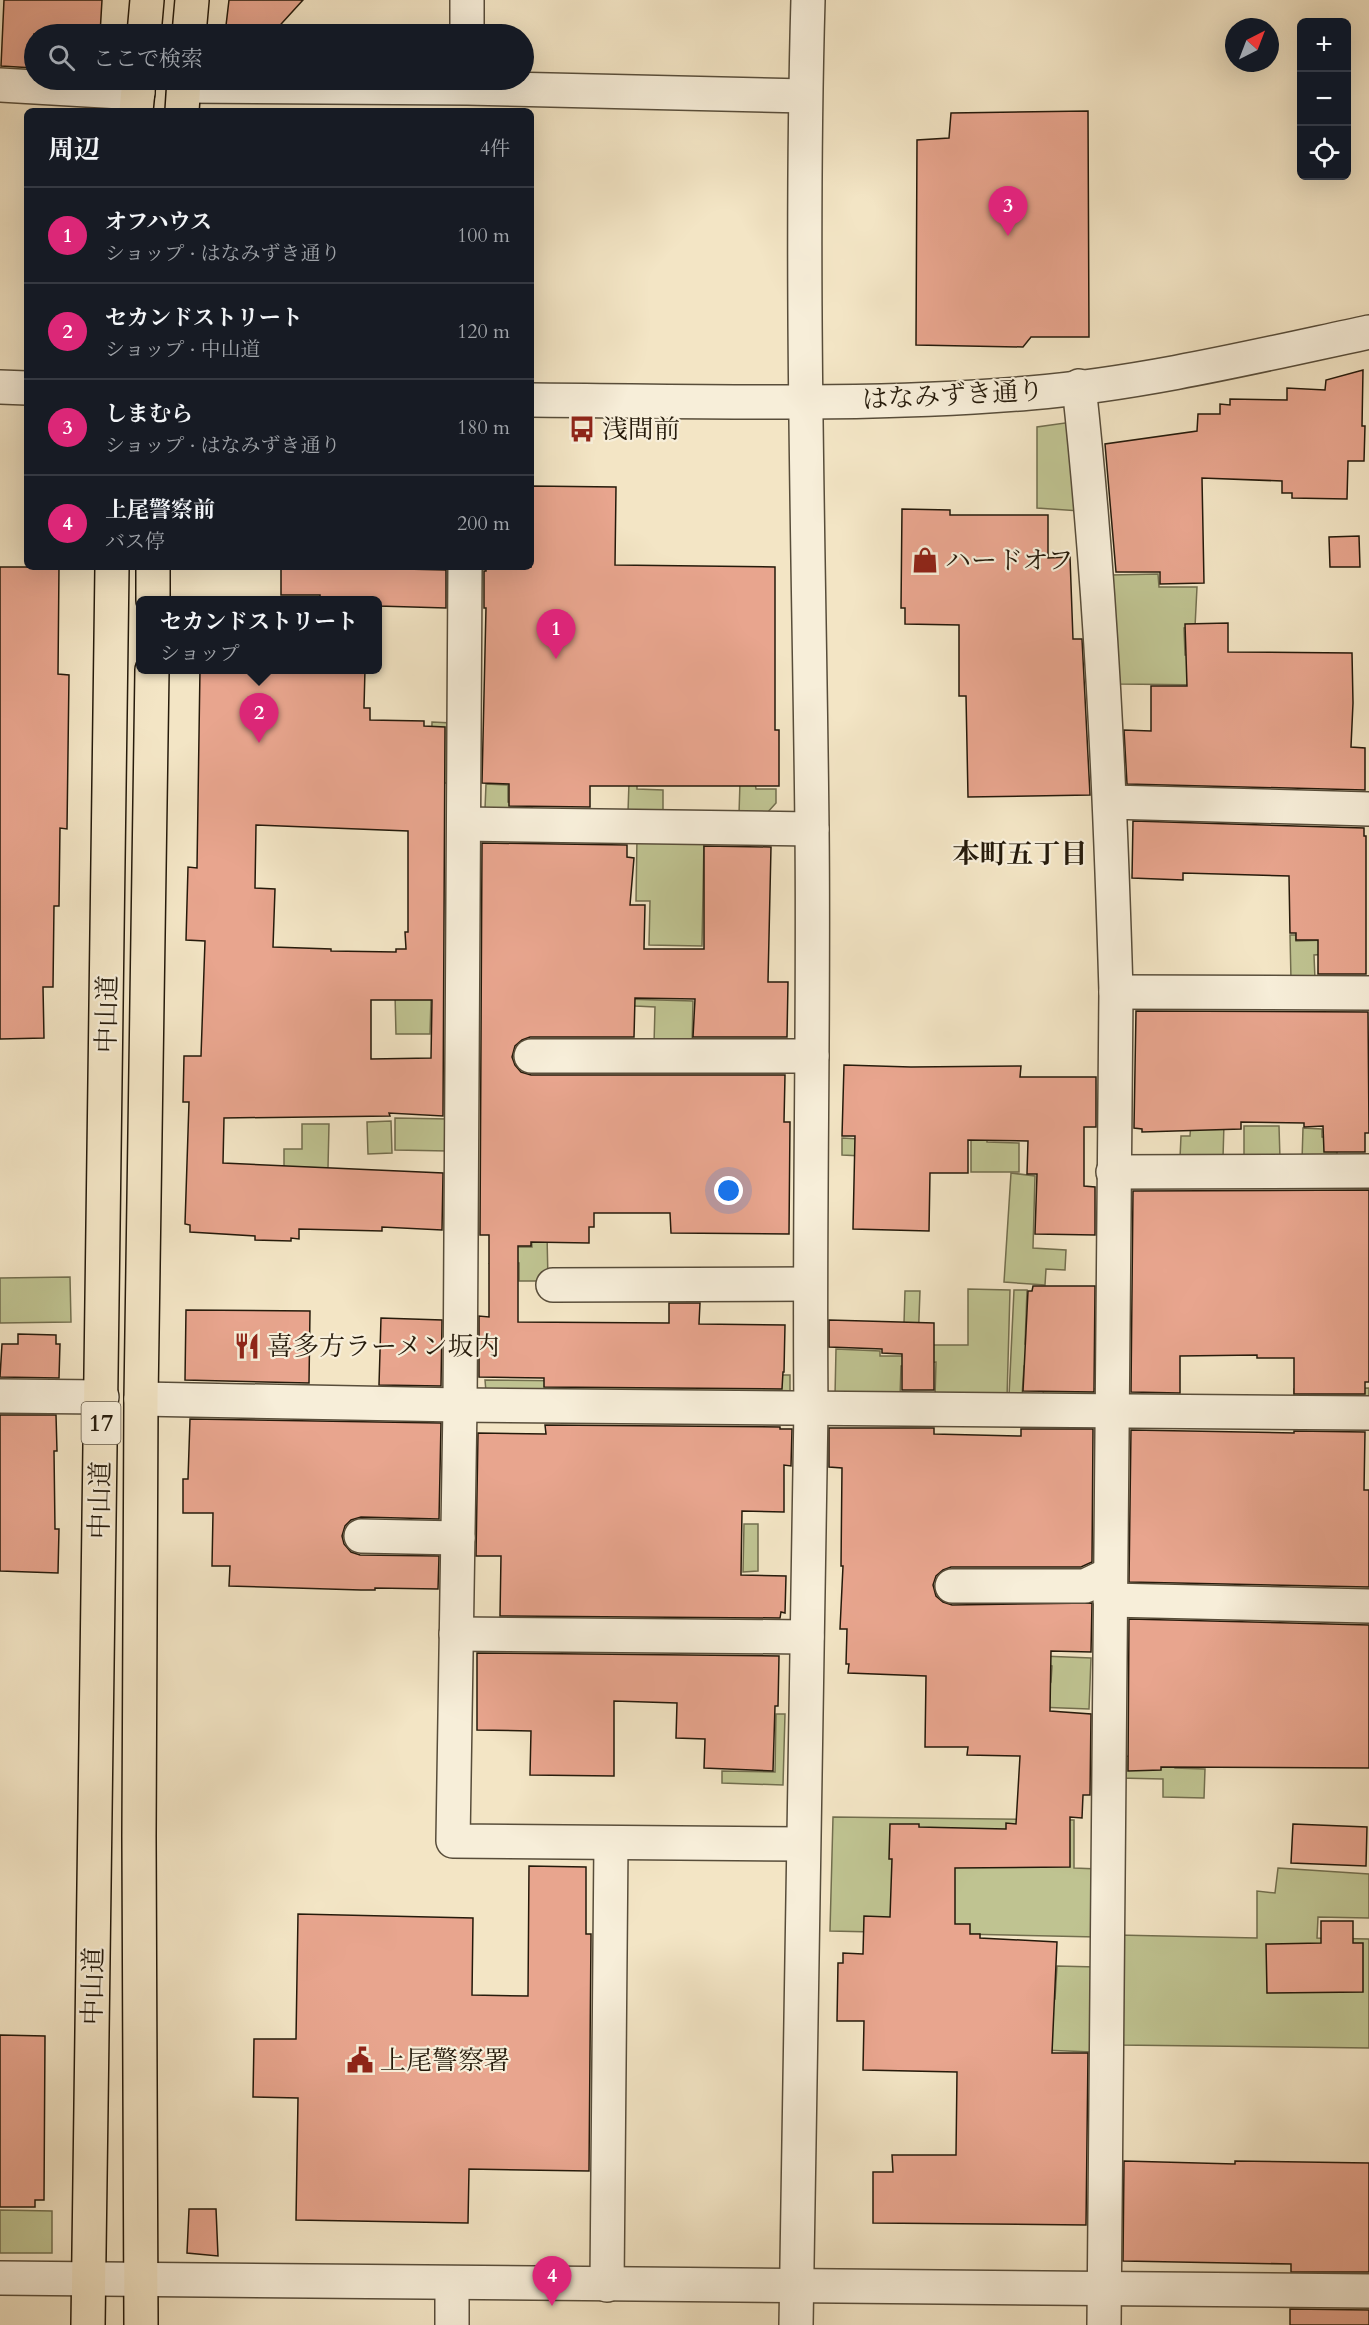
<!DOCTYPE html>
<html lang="ja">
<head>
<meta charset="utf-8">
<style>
	body { margin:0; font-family:Cardo,"Noto Serif JP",serif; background:#242831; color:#f1f3f6 }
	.controls { position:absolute; right:18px; top:18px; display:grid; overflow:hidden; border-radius:9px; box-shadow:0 6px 24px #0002 }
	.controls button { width:54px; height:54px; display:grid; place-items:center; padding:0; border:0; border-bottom:2px solid #363941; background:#171b24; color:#f1f3f6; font:30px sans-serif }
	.compass { position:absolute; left:1225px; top:18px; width:54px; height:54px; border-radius:50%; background:#171b24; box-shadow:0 6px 24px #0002; rotate:42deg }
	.you { position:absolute; left:729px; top:1191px; width:21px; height:21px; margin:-15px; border:4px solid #fff; border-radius:50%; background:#1a73e8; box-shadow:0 0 0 9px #1a73e833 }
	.badge { display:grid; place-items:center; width:39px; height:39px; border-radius:50%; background:#db2777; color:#fff; font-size:20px; font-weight:700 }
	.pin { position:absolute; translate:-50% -50px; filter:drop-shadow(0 2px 3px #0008) }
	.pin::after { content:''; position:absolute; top:32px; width:21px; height:18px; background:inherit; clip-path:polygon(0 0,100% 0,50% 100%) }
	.popup { position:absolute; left:136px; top:596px; width:246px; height:78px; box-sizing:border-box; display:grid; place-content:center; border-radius:9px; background:#171b24; filter:drop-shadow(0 2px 4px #0005); font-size:20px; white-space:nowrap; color:#9ea1a6 }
	.popup b { font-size:22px; color:#f1f3f6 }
	.popup::after { content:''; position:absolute; left:50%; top:100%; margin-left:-12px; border:12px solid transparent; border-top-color:#171b24 }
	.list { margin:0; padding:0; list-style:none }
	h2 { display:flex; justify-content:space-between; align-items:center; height:78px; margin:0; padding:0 24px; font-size:26px }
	h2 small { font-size:20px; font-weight:400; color:#9ea1a6 }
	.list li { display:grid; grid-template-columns:39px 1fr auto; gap:18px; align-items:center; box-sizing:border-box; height:96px; padding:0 24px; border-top:2px solid #363941 }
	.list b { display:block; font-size:22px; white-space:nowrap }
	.list p { margin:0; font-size:20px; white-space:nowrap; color:#9ea1a6 }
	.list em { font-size:20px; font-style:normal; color:#9ea1a6 }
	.icon { flex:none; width:33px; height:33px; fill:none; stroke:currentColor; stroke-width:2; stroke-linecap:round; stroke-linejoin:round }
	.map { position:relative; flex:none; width:1369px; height:2325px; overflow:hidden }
	.search { position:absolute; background:#171b24; box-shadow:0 6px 24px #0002; left:24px; top:24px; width:510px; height:66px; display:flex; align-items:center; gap:15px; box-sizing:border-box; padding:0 21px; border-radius:33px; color:#9ea1a6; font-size:22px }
	.panel { position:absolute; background:#171b24; box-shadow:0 6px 24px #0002; left:24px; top:108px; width:510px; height:462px; border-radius:9px }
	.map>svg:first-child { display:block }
	.green { fill:#bfc391; stroke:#726e4e; stroke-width:1.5 }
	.building { fill:#e8a58e; stroke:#251a0b; stroke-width:1.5; fill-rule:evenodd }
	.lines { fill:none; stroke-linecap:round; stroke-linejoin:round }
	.minor-casing { stroke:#584d3a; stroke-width:36 }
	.highway-casing { stroke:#251a0b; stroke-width:36 }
	.minor { stroke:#f7eed9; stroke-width:33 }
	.highway { stroke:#f3e5c5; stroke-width:33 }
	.labels { text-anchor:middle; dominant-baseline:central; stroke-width:4.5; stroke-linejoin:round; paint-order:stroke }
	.shield { fill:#f7eed9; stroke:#645a49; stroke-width:1.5 }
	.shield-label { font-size:24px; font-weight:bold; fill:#251a0b }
	.street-label { font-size:26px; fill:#251a0b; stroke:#f7eed9 }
	.poi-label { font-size:26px; fill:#251a0b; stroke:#f7eed9; text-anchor:start }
	.neighbourhood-label { font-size:27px; font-weight:bold; fill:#251a0b; stroke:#f7eed9 }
</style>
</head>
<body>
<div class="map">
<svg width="1369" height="2325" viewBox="0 0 1369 2325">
	<rect width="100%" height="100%" fill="#f3e5c5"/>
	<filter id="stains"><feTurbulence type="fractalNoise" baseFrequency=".00333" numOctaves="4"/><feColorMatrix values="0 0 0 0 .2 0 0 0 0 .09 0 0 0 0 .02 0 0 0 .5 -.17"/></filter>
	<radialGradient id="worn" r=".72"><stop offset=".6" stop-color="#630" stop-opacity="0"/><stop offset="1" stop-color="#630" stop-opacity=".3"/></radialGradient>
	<g class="green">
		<path d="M1072 422 1080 511 1037 508V427Z"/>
		<path d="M1158 574 1159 587H1197L1195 627 1184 628 1185 655H1206V685L1120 684 1111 575Z"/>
		<path d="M432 722 452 723 451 783H431Z"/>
		<path d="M629 782 637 783V789L663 790V812H628Z"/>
		<path d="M740 782H755L756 789H776V803L766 814H739Z"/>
		<path d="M486 784 508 785V802L532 803V811L485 809Z"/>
		<path d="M637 837 704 838 702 946 649 945 650 901H636Z"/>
		<path d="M1290 935H1296V941L1328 940V954L1314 955 1315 980H1291Z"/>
		<path d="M395 994 431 999 430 1034H396Z"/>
		<path d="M624 999 693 1001 692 1045 654 1044 655 1007 635 1006Z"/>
		<path d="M971 1110H987V1142L1019 1143V1172H971Z"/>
		<path d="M395 1118 448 1119V1151L395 1150Z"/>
		<path d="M391 1121 392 1153 368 1154 367 1122Z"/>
		<path d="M1191 1122 1224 1123 1223 1158H1180L1181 1136H1190Z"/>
		<path d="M302 1124H329L328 1168 284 1167V1149H302Z"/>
		<path d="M1244 1126H1279L1280 1159H1244Z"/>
		<path d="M1303 1128 1322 1129V1137H1337V1156L1302 1161Z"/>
		<path d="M842 1138 878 1140 907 1158 842 1155Z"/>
		<path d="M1011 1173 1035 1176 1033 1248 1066 1250 1065 1270 1046 1269 1045 1285 1004 1282Z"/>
		<path d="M531 1234H547L548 1281H519V1263H490L509 1247H532Z"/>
		<path d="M70 1277 71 1322 0 1323V1278Z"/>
		<path d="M968 1289 1010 1290 1007 1398 935 1399 936 1362 919 1363 917 1366H901L900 1397 835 1396 836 1349 880 1351V1356H903L905 1291H920L918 1345H968Z"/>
		<path d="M1014 1290H1027L1025 1344 1041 1345 1077 1388 1101 1389V1398L1043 1396 1045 1367 1024 1366 1022 1396H1009Z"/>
		<path d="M768 1375H790V1396L486 1392 485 1380 768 1383Z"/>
		<path d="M1369 1388V1399H1294V1389Z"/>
		<path d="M744 1524H758V1571L743 1572Z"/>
		<path d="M1042 1656 1091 1658 1089 1709 1037 1707 1051 1682 1052 1666 1041 1665Z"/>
		<path d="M776 1714H785L783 1785 722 1783V1771L775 1772Z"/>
		<path d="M1120 1756 1175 1758V1768L1205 1769 1204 1798 1163 1797V1779L1119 1778Z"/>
		<path d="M833 1817 1074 1820V1868L1098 1869 1097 1937 830 1931Z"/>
		<path d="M1278 1868 1369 1874V1918L1318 1917 1317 1938 1369 1939V2048L1117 2045V1935L1257 1938V1891L1275 1893Z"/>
		<path d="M1057 1966 1096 1967 1093 2052 968 2047 1025 1997 1055 1999Z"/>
		<path d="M0 2210 52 2211V2253H0Z"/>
	</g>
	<g class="building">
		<path d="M4 0H102L100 34H34V68L1 66Z"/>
		<path d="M229 0H303L272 34H225Z"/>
		<path d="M1088 111 1089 337H1031L1023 347 916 345 917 140 949 138 951 113Z"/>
		<path d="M1363 370 1362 426H1365L1364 461H1348L1347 499 1292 498V493H1282V481L1202 478 1204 583 1160 584V572H1116L1105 444 1197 431 1198 414H1220V404L1230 405V399L1287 400V388L1325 390 1326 380Z"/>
		<path d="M531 486 616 487 615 565 775 567V730H779V786H590V807L509 806V784L482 783 486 608H484V571H486V567H531Z"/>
		<path d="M902 509 950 510V515H1048V558L1070 557 1073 639H1082L1090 795 968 797 966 696H959V625L905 624V608H901Z"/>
		<path d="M1359 536 1360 567H1330L1329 537Z"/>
		<path d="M0 567H59L58 674 69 675 67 829 60 828 59 906H54L53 987H43L44 1038 0 1039Z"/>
		<path d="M281 567H404V569L446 570V608L378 606V600H320V595H281Z"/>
		<path d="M1228 623V652L1352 653 1353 703 1351 747 1365 748V790L1127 784 1124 730 1151 731V686H1187L1185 624Z"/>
		<path d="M200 669H365L364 708H370V720L424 721V726L445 727 443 1116 389 1113 390 1116 224 1118 223 1163 443 1173 442 1230 382 1227V1231L299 1229V1239L291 1238V1241L255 1240V1236L190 1232V1225L185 1224 189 1102H183L184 1056H201L205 941 186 940 188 867 197 868ZM256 825 408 831V932H405L406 949H396V952L331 951V949L273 947 275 889 255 888ZM371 1000H432L431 1058 371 1059Z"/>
		<path d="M1133 821 1364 828V836H1366V974H1318V940H1296V933H1290L1289 876 1183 873V880L1132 878Z"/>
		<path d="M482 843 627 845V857L634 858 630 905H645L644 949H704V846L771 847 768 982H788L787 1037H693L695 999 635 998 634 1037H530L522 1040 515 1046 512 1057 515 1065 521 1072 531 1075H785L784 1122H790L789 1234 671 1233 670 1213H594V1227H589V1243L531 1242V1246H518V1322L669 1323V1303H700L699 1324 785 1325 784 1372H783L782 1389 544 1387V1378L479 1377V1316L489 1317V1235H480Z"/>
		<path d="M1136 1011 1368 1012 1369 1133H1365V1152H1324L1323 1126 1304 1127V1123L1241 1122V1129L1142 1132V1129L1134 1128Z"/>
		<path d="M844 1065 911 1067 1021 1066 1020 1077H1096V1127H1084V1186L1095 1187V1235L1035 1234 1037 1174H1027L1028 1141 968 1140V1173H930L929 1231 853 1229 855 1136H842Z"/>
		<path d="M1369 1190V1382H1365V1394H1294V1358H1257V1355L1180 1356V1393L1131 1392 1133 1191Z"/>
		<path d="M1033 1286H1095L1094 1392 1023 1391 1028 1291H1032Z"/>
		<path d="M186 1310 310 1311 309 1383 185 1380Z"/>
		<path d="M381 1318 442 1320 441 1386 379 1385Z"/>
		<path d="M829 1320 934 1323V1390H902V1354L882 1353V1349L829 1347Z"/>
		<path d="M18 1334 56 1335V1344H60L59 1378 0 1377 2 1344H18Z"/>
		<path d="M0 1415H56L57 1451H54L55 1529H59L58 1573 0 1571Z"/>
		<path d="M190 1419 441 1423 439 1519 361 1517 351 1520 345 1526 342 1536 344 1544 351 1552 360 1555 439 1556 438 1589 375 1588V1590H361L229 1586 230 1566H212L213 1513H183V1479H188Z"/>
		<path d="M545 1425 780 1427V1429H792L791 1466 784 1465V1512L742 1511 741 1575 786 1576 785 1613 781 1612 780 1618 500 1616 501 1556H476L478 1433 546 1434Z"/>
		<path d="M829 1428H934V1434L1021 1436V1429H1093L1092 1562 1081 1567H951L943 1570 936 1576 933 1585 936 1596 943 1602 952 1605 1092 1603 1091 1652 1051 1651 1050 1711 1091 1714 1090 1795H1083L1082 1818 1070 1817V1867L955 1868V1924H970V1934H980V1938L1057 1942 1052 2053H1088L1086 2225 873 2223V2172H893L892 2155H956L957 2072 863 2070 864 2021H837L838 1963H843V1953L863 1954 864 1916 890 1917 892 1859H889L890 1824H919V1827L1006 1829V1823L1016 1824 1020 1756 967 1755 968 1747H925L926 1676 848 1673 849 1664H846L847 1629H840L843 1566H841L842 1468 829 1467Z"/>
		<path d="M1131 1430 1294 1433V1431L1365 1432 1364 1490H1369V1587L1129 1582Z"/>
		<path d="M1129 1619 1369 1625V1768L1161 1767V1770L1128 1771Z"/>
		<path d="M477 1653 779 1656 778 1706H775L773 1771 704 1768 705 1739 676 1738 677 1703 614 1701V1776L530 1775 531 1731 477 1730Z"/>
		<path d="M1293 1824 1367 1827 1366 1866 1291 1863Z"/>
		<path d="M529 1866 586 1867V1934H591L589 2171 469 2169 468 2223 296 2220 298 2098 253 2097 254 2039H296L298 1914 473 1918 472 1995 528 1996Z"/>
		<path d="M1321 1921H1353V1943H1363V1992L1267 1993 1266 1944 1321 1943Z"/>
		<path d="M0 2035 45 2036 44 2200H35V2207H0Z"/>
		<path d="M1124 2161 1235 2164V2161L1369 2163V2272H1291V2264L1123 2261Z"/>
		<path d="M189 2209H216L218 2256 187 2253Z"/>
		<path d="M1290 2309 1369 2310V2325H1290Z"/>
	</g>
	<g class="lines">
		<g class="minor-casing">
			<g id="minor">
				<path d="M467 0V34"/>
				<path d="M0 85 138 93"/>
				<path d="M184 86 467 88 805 96"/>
				<path d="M1079 386C1101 588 1110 789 1116 992L1104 2325"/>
				<path d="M0 387 27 388"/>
				<path d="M531 400C697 401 864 407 1030 393 1145 383 1257 356 1369 332"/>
				<path d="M465 567 460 1405 453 1841 803 1844"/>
				<path d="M1110 802 1369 809"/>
				<path d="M464 824 812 829"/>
				<path d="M1116 992 1369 993"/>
				<path d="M531 1056H812"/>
				<path d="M1113 1172 1369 1171"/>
				<path d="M553 1285 810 1284"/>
				<path d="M0 1396 102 1397"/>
				<path d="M141 1399 460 1405 1369 1413"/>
				<path d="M361 1536 458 1538"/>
				<path d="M952 1586H1085L1110 1574"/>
				<path d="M1110 1600 1369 1606"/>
				<path d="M456 1634 807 1637"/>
				<path d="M0 2278 1369 2291"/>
				<path d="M607 2285 611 1843"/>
				<path d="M452 2325V2283"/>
				<path d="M796 2325 811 1408C809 1214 814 1021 812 828 809 552 800 276 808 0"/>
			</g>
		</g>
		<g class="highway-casing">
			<g id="highway">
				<path d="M144 34 147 0"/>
				<path d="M189 34 192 0"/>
				<path d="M136 111 139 80"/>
				<path d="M182 111 184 80"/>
				<path d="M153 600V567"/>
				<path d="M88 2325 112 567"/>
				<path d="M141 2325 139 1837 141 1399 152 670"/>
			</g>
		</g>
		<use href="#minor" class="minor"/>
		<use href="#highway" class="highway"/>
	</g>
	<defs>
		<g id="bus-bare" transform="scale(2.07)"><path d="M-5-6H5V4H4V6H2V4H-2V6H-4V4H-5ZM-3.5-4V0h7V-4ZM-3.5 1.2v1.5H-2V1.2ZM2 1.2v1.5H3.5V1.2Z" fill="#8f2418" stroke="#f7eed9" stroke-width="2.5" paint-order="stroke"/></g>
		<g id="shop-bare" transform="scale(2.07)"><path d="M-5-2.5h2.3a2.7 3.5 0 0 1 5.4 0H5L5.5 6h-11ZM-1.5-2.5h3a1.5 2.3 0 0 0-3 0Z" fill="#8f2418" stroke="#f7eed9" stroke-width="2.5" paint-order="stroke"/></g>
		<g id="restaurant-bare" transform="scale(2.07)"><path d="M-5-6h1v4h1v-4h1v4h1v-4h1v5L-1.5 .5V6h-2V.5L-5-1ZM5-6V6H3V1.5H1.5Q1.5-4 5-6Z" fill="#8f2418" stroke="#f7eed9" stroke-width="2.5" paint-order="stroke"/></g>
		<g id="civic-bare" transform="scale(2.07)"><path d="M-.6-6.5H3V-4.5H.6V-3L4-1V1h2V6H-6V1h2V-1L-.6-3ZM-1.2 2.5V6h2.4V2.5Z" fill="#8f2418" stroke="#f7eed9" stroke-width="2.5" paint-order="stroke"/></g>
	</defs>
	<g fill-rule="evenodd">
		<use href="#bus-bare" x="582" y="429"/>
		<use href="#shop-bare" x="925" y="560"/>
		<use href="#restaurant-bare" x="247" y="1346"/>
		<use href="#civic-bare" x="360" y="2060"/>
	</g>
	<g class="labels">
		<rect class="shield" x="81.5" y="1402" width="39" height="42" rx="4.5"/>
		<g class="shield-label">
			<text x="101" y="1423">17</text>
		</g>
		<g class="street-label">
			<text transform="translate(953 395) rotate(-3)">はなみずき通り</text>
			<text transform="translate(107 1014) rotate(-89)">中山道</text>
			<text transform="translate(100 1500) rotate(-89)">中山道</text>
			<text transform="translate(93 1986) rotate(-89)">中山道</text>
		</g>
		<g class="poi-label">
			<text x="602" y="429">浅間前</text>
			<text x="945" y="560">ハードオフ</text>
			<text x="267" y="1346">喜多方ラーメン坂内</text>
			<text x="380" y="2060">上尾警察署</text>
		</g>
		<g class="neighbourhood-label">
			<text x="1020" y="854">本町五丁目</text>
		</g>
	</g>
	<rect width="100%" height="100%" filter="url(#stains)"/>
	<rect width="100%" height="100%" fill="url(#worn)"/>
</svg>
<div class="controls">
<button>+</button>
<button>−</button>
<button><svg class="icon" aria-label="locate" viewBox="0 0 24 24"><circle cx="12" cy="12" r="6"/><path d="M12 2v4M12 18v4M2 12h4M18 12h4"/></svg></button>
</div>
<svg class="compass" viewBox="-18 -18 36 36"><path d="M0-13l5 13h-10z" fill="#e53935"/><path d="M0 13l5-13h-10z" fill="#9ea1a6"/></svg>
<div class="you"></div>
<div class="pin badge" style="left:556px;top:659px">1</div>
<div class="pin badge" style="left:259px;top:743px">2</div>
<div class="popup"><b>セカンドストリート</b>ショップ</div>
<div class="pin badge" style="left:1008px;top:236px">3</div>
<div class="pin badge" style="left:552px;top:2306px">4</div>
<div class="search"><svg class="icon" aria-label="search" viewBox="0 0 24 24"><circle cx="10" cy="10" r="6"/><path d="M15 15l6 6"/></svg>ここで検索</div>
<section class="panel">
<h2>周辺<small>4件</small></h2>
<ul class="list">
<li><span class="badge">1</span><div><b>オフハウス</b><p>ショップ · はなみずき通り</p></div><em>100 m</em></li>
<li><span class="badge">2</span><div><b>セカンドストリート</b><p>ショップ · 中山道</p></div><em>120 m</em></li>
<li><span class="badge">3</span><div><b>しまむら</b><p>ショップ · はなみずき通り</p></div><em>180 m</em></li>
<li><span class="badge">4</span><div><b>上尾警察前</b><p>バス停</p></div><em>200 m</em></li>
</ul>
</section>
</div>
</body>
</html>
